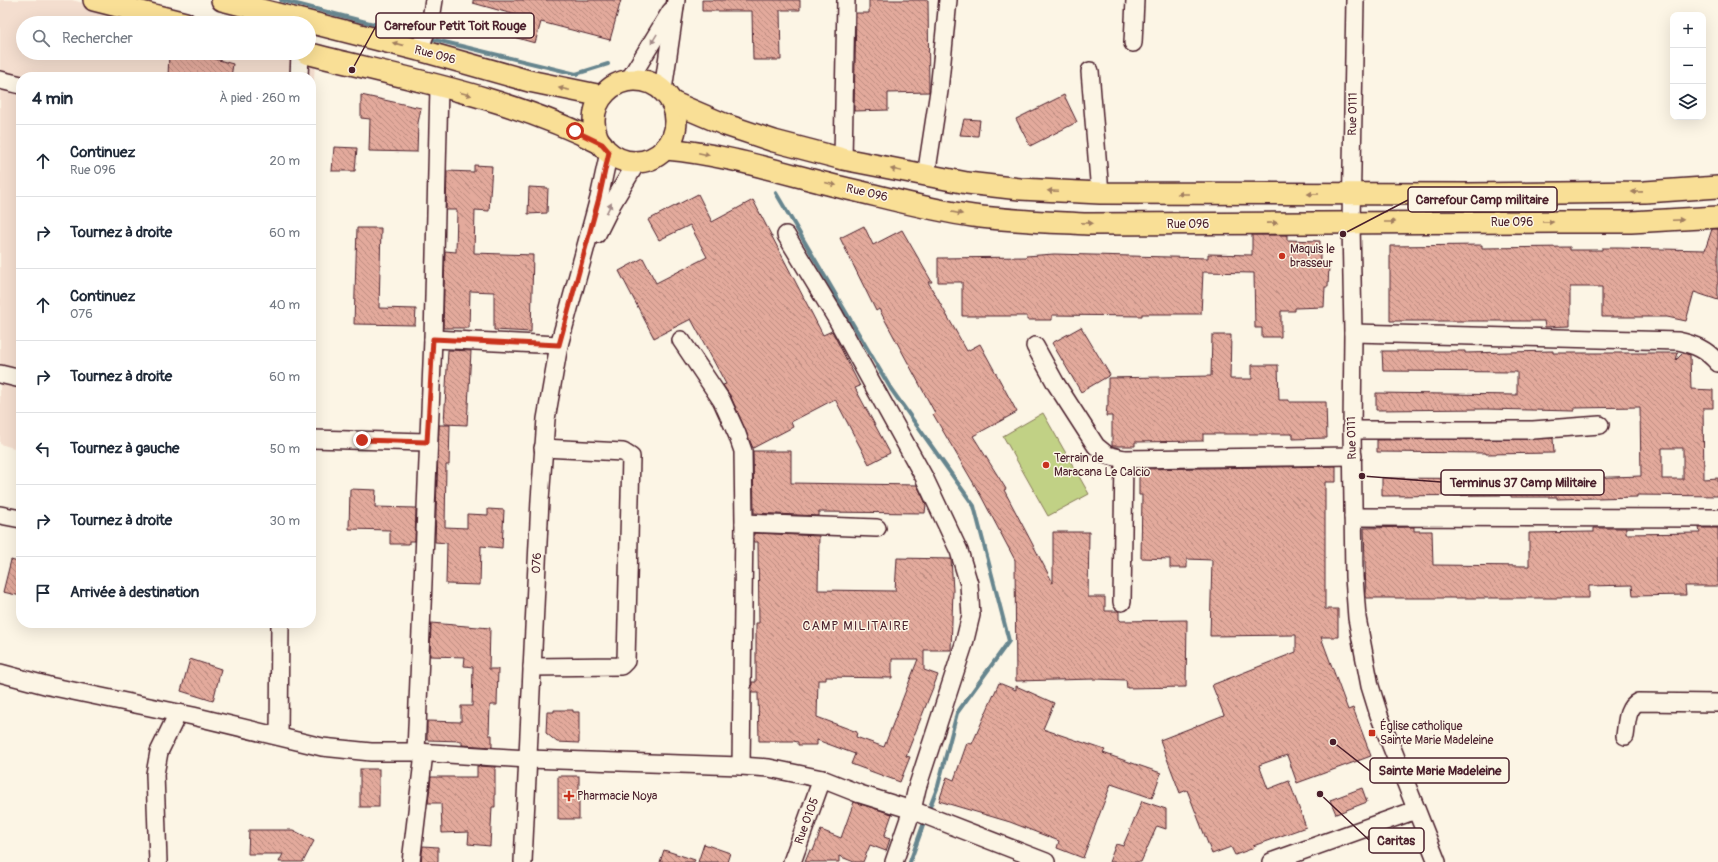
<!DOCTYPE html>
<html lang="fr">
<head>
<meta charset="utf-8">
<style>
	body { margin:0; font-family:Pangolin,sans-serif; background:#f2f2f3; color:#1f2937 }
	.controls { position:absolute; right:12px; top:12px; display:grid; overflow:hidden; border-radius:8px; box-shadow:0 4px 16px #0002 }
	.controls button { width:36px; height:36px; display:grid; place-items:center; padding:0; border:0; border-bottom:1px solid #e0e1e3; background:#fff; color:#1f2937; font:20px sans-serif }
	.stop { position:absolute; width:12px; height:12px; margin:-9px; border:3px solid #c8321e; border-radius:50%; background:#fff }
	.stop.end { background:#c8321e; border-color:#fff; box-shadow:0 1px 4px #0008 }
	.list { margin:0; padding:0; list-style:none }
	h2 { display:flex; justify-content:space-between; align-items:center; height:52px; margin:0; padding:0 16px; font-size:17px }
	h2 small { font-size:13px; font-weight:400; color:#747a83 }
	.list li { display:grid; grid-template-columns:26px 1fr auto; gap:12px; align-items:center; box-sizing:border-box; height:72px; padding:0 16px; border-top:1px solid #e0e1e3 }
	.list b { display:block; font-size:15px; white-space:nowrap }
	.list p { margin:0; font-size:13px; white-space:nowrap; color:#747a83 }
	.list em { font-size:13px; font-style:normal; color:#747a83 }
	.icon { flex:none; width:22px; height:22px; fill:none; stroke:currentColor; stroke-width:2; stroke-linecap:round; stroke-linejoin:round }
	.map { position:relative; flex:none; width:1718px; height:862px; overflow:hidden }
	.search { position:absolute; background:#fff; box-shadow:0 4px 16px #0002; left:16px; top:16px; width:300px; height:44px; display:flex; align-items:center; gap:10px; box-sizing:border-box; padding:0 14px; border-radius:22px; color:#747a83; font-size:15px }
	.panel { position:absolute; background:#fff; box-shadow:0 4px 16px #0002; left:16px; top:72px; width:300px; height:556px; border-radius:16px }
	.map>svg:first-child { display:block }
	.built { fill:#f4decf }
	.grass { fill:#c1d185; stroke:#867858 }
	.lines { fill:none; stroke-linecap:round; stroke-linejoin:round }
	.stream { stroke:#66858e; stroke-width:4 }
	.building { fill:url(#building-back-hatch); stroke:#4a1f2b; fill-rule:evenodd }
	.minor-casing { stroke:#4a1f2b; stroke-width:20 }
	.major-casing { stroke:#4a1f2b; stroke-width:24 }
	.minor { stroke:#fcf5e5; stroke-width:17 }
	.major { stroke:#f9df96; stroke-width:21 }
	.oneway { fill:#a38a88 }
	.oneway2 { fill:#a27f60 }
	.route { stroke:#c8321e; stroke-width:5 }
	.poi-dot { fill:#c8321e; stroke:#fcf5e5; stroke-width:1.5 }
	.labels { text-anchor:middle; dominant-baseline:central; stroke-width:3; stroke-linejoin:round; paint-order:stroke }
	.street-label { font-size:12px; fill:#4a1f2b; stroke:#fcf5e5 }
	.poi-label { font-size:12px; fill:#4a1f2b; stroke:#fcf5e5; text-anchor:start }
	.neighbourhood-label { font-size:13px; letter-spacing:1px; fill:#4a1f2b; stroke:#fcf5e5 }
	.leader { fill:none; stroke:#4a1f2b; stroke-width:1.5 }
	.callout-dot { fill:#4a1f2b; stroke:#fcf5e5; stroke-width:1.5 }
	.callout { fill:#fcf5e5; stroke:#4a1f2b; stroke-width:1.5 }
	.callout-label { font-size:13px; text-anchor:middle; font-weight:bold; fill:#4a1f2b }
</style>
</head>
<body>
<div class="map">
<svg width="1718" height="862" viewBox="0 0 1718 862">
	<defs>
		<pattern id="building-back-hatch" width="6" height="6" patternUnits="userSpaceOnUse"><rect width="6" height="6" fill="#e3aa9c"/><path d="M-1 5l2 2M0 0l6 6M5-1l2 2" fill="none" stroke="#ba8a7f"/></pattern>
	</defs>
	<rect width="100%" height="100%" fill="#fcf5e5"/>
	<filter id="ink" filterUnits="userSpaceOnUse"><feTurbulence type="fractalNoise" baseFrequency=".025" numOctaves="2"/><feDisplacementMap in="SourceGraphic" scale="8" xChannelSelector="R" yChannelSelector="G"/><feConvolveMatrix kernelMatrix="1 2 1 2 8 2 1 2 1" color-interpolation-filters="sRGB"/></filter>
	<g filter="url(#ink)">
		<path class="built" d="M0 0H72L157 23H23V53H268L315 66 311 114V77H21V425L14 448 0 444Z"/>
		<path class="grass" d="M1043 413 1089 494 1048 516 1003 436Z"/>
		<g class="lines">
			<g class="stream">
				<path d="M281 0 420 36"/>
				<path d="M428 38 576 74 608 64"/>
				<path d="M776 193 891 389 974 506 1009 641 957 713 938 786 928 812"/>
				<path d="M910 862 925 820"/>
			</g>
		</g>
		<g class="building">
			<path d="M473 0H621L610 40 541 22 535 43 510 36 516 15 473 3Z"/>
			<path d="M702 0H800V10H780L781 60H753L752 11H702Z"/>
			<path d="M869 0H928L929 92 888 93V110L854 111 856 13H869Z"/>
			<path d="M169 53H194L233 64 231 77H198L189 74 188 77H168Z"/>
			<path d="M361 95 421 108 418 123 417 152 369 151 370 119 361 118Z"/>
			<path d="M1064 95 1077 122 1030 146 1016 119Z"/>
			<path d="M964 119 980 120 978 136 960 135Z"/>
			<path d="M334 147 357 148 355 171H332Z"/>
			<path d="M474 165 492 166 489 211 475 210 474 253 533 255 531 332 494 330V292L470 291 469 328H443L445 251 456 252 457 210H446L447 171 474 172Z"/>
			<path d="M529 187 548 188 547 213 528 214Z"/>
			<path d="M698 194 712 222 753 200 823 335 832 331 860 386 855 388 890 453 869 464 835 399 791 422 793 427 753 448 731 397 723 385 726 384 691 319 654 338 619 271 643 258 656 283 707 257 690 225 659 240 648 220Z"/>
			<path d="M864 226 873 245 902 230 932 282H928L967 351 980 344 1017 412 973 436 1006 489 1004 490 1053 583V532H1089L1088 597H1105V611H1119V619L1121 621 1187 620 1186 687 1127 688 1126 680 1095 679 1016 681 1015 560 981 496 933 414 935 413 879 309 876 311 840 238Z"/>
			<path d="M357 228H381L379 308 416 309 415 325 354 324Z"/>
			<path d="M1712 229H1718V300L1694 292 1686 321 1667 317H1602V287H1570V326L1545 327 1544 321H1390V246L1482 245V248L1570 247V250H1602V248H1618L1705 250Z"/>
			<path d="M1252 235H1287V240L1320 241V265H1329L1328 287H1325L1324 307 1295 308V311H1281V337H1262V328H1255L1254 273 1203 272 1201 314H1142V316L1052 315V320H1027V316H962V282H938V258L1026 257V256L1054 254 1208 258V254L1252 255Z"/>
			<path d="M1081 327 1110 375 1081 392 1052 343Z"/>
			<path d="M1212 335H1231L1230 379H1252V365H1278L1279 400H1289V402H1326L1327 438 1293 439V434H1203V441L1135 442V446H1112V416H1106L1107 406H1108V378L1211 376Z"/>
			<path d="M448 350 471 351 467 425 444 424Z"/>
			<path d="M1382 351H1465V353L1553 351V353H1678L1676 360 1683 353 1690 355 1691 389 1713 390V408H1703L1704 479 1718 478V496L1637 495V497L1557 499V497H1511V495L1382 496V478L1554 479 1641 476 1640 407 1574 408V411L1486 409 1376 410V393L1517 395V372L1383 371ZM1662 448H1683V479H1662Z"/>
			<path d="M439 425H450L449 465H446L445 527 467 528V514L488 515V509L504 510 502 548 481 546 480 585 446 584 447 543 435 542Z"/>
			<path d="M1553 438 1554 453 1486 454V453L1377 452V440Z"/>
			<path d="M753 451H791V483L917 485 926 504 925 513 819 512V516L754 513Z"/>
			<path d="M1336 466V482H1325V609H1338V637H1321L1348 710 1353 708 1371 756 1297 783 1287 755 1259 765 1268 789 1289 781 1306 827 1253 846 1254 848 1235 855 1231 847 1212 854 1187 790 1180 793 1160 740 1224 715 1212 685 1296 652V635L1210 636 1212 560 1187 559V568H1170V559L1141 558 1142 495H1139V469Z"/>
			<path d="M350 489 376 490 375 507 416 508 415 541H409V544H390V530L349 529Z"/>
			<path d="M1414 527V531H1432L1433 565 1529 566V533L1594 532V528H1626V534L1700 533 1699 528H1718V586H1685L1686 595 1633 596 1632 585 1589 586V598H1366L1364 528Z"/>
			<path d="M754 533 819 536 818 590 895 591 897 558 951 559 953 590 951 650H924V670L938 675 906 756 910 757 900 782 851 764 855 754 817 740V745H798V742L793 741H759L758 693H752V682H756V623H759L758 542H754ZM892 659H918L884 747 856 737 857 732 817 717 818 680H826V677L892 678Z"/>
			<path d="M11 560 21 563V596L3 592Z"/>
			<path d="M431 623 490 628 489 669H498L497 705H490L489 735H492V747L462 745V741L427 740V721L461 722V706H472L473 667 464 666 465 657 430 656Z"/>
			<path d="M190 659 221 669 213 701 181 691Z"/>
			<path d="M999 683 1016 690V686L1054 703 1043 729 1105 750 1103 753 1161 773 1152 798 1111 784 1083 858 1057 848 1059 841 1010 822 939 801 947 777 954 780 967 743 972 744Z"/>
			<path d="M554 710H573V712H579V743L557 742 546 733 547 712H554Z"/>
			<path d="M477 766 495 767V807H492L490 846 468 844 469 832 442 833 441 803H428L431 777H477Z"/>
			<rect x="360" y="769" width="19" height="38"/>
			<rect x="558" y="776" width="21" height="43"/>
			<path d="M1362 788 1367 802 1336 814 1330 800Z"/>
			<path d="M1142 801 1166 809V829L1157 826 1141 862H1109L1116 844 1123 846Z"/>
			<path d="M854 802 892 814 884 837 890 839 886 851 870 845 863 862H854L839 856V862H805L810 850 813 851 821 830 841 838Z"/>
			<path d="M249 830H293L314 841 303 862H279L283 854H248Z"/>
			<path d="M704 844 730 853 727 862H698Z"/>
			<path d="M423 846 438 847V862H421Z"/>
			<path d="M664 850 695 860 694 862H660Z"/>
		</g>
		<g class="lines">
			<g class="minor-casing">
				<g id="minor">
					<path d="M1355 0 1351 222 1353 333 1352 430 1354 577 1357 618 1370 686 1379 715 1437 862"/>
					<path d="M1133 43 1135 0"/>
					<path d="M419 50 431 19 434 0"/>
					<path d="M1090 71 1100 193"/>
					<path d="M299 77 300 53"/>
					<path d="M0 80 21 85"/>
					<path d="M629 80 671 11"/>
					<path d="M663 90 676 0"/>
					<path d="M843 159 846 0"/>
					<path d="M926 176 939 91 948 0"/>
					<path d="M597 234 612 204 637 162"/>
					<path d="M786 235 835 316 924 477 959 551 969 584 971 615 964 644 917 788 912 810 894 862"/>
					<path d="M1353 333 1678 341C1695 345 1706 349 1718 363"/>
					<path d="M433 339 559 345"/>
					<path d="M681 340 722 401 737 434 743 451 744 523 741 766"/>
					<path d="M1035 346 1056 384 1096 446 1107 455 1124 459"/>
					<path d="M0 374 21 379"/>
					<path d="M1352 430H1533L1600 425"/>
					<path d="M311 439 427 442"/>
					<path d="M0 515 21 519"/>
					<path d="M1353 517 1718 518"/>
					<path d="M744 523 877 528"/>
					<path d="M1122 602 1124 459 1353 456"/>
					<path d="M532 667 621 666 626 661 631 457 623 452 543 448"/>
					<path d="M0 673 49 686 193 716 322 747 371 752H416L528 759 741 766 769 768 822 779 860 794 912 810 1046 862"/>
					<path d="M279 736 280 623"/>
					<path d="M1625 736C1627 724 1626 708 1638 702L1718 703"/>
					<path d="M416 752 433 339 439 87"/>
					<path d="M158 862 155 774 159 752 178 713"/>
					<path d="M411 862 424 753"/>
					<path d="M523 862 540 500 546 419 559 345 599 198 609 152"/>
					<path d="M792 862 822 779"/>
					<path d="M1271 862 1416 810"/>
				</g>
			</g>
			<g class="major-casing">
				<g id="major">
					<path d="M94 0 185 23"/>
					<path d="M222 0 419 50 529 81 602 96"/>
					<path d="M306 53C404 78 511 97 602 144"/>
					<circle cx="635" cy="121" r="41"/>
					<path d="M672 102 726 125 774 141 843 159 967 183 1020 189 1100 193 1468 194 1645 192 1718 187"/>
					<path d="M666 149C724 154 783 173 840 187 884 197 929 210 973 216 1012 221 1050 222 1088 224L1560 222H1631L1718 217"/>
				</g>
			</g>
			<use href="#minor" class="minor"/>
			<use href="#major" class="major"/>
		</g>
		<defs><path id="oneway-solid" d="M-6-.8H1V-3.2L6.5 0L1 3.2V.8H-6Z"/></defs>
		<g class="oneway">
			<use href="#oneway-solid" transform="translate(654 39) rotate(121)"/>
			<use href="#oneway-solid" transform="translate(609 208) rotate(-64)"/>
		</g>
		<g class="oneway2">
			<use href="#oneway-solid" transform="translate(398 44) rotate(-166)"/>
			<use href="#oneway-solid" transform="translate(564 89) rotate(-168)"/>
			<use href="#oneway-solid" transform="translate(466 94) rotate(15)"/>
			<use href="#oneway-solid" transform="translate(704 154) rotate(12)"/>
			<use href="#oneway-solid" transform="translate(896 170) rotate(-168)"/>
			<use href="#oneway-solid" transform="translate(831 184) rotate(14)"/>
			<use href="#oneway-solid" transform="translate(1053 191) rotate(-177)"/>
			<use href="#oneway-solid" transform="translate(1637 192) rotate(179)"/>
			<use href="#oneway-solid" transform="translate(1183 194) rotate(-180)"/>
			<use href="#oneway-solid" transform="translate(1313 194) rotate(-180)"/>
			<use href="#oneway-solid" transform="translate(957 213) rotate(11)"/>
			<use href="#oneway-solid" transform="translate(1678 220) rotate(-3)"/>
			<use href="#oneway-solid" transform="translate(1390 222)"/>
			<use href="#oneway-solid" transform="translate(1548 222)"/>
			<use href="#oneway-solid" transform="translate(1087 223) rotate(1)"/>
			<use href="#oneway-solid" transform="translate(1272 223) rotate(-1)"/>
		</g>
	</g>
	<g class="lines" filter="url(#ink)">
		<path class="route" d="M362 440 427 442 433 339 559 345 599 198 609 152 602 144 575 131"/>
	</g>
	<g class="poi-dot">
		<circle cx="1282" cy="256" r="4"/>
		<circle cx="1046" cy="465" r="4"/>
		<rect x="1368" y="729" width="8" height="8" rx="2"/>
		<path d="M567 790h4v4h4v4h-4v4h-4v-4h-4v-4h4z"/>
	</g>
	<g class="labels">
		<g class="street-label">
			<text transform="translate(435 55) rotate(15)">Rue O96</text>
			<text transform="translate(1353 114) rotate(-89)">Rue O111</text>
			<text transform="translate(867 193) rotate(13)">Rue O96</text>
			<text x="1512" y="222">Rue O96</text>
			<text x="1188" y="224">Rue O96</text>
			<text transform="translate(1352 438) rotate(-91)">Rue O111</text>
			<text transform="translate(537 563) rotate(-87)">O76</text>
			<text transform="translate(807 821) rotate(-70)">Rue O105</text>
		</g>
		<g class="poi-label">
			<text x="1290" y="249">Maquis le<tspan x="1290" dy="14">brasseur</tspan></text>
			<text x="1054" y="458">Terrain de<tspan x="1054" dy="14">Maracana Le Calcio</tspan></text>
			<text x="1380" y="726">Église catholique<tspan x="1380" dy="14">Sainte Marie Madeleine</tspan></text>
			<text x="577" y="796">Pharmacie Noya</text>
		</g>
		<g class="neighbourhood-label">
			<text x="856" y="626">CAMP MILITAIRE</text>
		</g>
	</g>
	<path class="leader" d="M352 70L376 26M1343 234L1408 200M1362 476L1441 482M1333 742L1370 771M1320 794L1369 840"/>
	<g class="callout-dot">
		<circle cx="352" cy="70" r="4"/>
		<circle cx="1343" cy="234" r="4"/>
		<circle cx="1362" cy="476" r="4"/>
		<circle cx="1333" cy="742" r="4"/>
		<circle cx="1320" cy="794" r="4"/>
	</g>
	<g class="callout">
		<rect x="376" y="13" width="158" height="25" rx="4"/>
		<rect x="1408" y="187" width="149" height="25" rx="4"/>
		<rect x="1441" y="470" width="163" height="25" rx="4"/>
		<rect x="1370" y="758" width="139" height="25" rx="4"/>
		<rect x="1369" y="828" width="55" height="25" rx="4"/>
	</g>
	<g class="callout-label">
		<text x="455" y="30">Carrefour Petit Toit Rouge</text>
		<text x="1482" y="204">Carrefour Camp militaire</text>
		<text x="1523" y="487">Terminus 37 Camp Militaire</text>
		<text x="1440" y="775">Sainte Marie Madeleine</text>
		<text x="1396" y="845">Caritas</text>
	</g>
</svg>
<div class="controls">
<button>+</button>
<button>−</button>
<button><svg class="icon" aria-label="layers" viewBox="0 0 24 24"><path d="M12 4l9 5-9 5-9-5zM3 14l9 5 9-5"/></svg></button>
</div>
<div class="stop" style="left:575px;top:131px"></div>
<div class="stop end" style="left:362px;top:440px"></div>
<div class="search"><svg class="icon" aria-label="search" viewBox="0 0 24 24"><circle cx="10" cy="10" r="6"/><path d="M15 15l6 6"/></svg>Rechercher</div>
<section class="panel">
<h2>4 min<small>À pied · 260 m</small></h2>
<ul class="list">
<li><svg class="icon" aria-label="ahead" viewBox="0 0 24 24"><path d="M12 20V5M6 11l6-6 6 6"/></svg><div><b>Continuez</b><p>Rue O96</p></div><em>20 m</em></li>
<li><svg class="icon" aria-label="right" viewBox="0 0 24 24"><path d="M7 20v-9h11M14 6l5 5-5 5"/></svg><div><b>Tournez à droite</b></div><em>60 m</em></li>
<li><svg class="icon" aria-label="ahead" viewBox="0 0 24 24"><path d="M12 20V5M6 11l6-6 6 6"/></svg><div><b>Continuez</b><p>O76</p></div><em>40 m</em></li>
<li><svg class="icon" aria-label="right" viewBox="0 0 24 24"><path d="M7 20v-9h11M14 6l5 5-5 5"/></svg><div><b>Tournez à droite</b></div><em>60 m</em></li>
<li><svg class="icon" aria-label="left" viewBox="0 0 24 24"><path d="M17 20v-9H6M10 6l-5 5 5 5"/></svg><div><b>Tournez à gauche</b></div><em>50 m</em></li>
<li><svg class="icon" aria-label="right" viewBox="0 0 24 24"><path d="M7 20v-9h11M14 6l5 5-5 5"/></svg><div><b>Tournez à droite</b></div><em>30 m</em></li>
<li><svg class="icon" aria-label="arrive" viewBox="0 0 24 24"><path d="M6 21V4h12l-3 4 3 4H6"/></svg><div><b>Arrivée à destination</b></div></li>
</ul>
</section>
</div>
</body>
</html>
